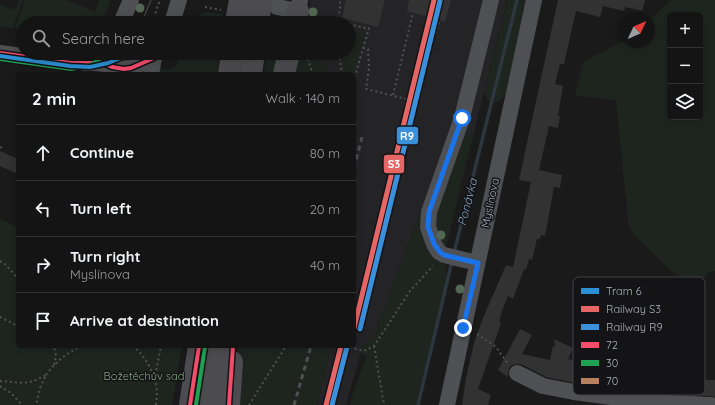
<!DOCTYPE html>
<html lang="en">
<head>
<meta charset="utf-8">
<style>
	body { margin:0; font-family:Quicksand,sans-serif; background:#212122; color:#f1f3f6 }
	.controls { position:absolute; right:12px; top:12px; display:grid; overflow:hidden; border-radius:6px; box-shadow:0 2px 10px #0003 }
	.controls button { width:36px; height:36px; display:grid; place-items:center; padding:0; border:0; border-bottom:1px solid #333334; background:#141414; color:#f1f3f6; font:20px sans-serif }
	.compass { position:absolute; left:619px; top:12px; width:36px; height:36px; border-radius:50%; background:#141414; box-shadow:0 2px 10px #0003; rotate:46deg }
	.stop { position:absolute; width:12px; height:12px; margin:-9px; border:3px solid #1a73e8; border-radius:50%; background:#fff }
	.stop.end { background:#1a73e8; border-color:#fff; box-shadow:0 1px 4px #0008 }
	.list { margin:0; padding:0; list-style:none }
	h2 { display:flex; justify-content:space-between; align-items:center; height:52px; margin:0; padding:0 16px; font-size:17px }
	h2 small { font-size:13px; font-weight:400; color:#9d9ea0 }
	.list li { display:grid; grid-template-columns:26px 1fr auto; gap:12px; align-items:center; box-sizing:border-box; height:56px; padding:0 16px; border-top:1px solid #333334 }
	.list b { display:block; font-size:15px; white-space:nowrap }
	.list p { margin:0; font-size:13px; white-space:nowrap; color:#9d9ea0 }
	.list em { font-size:13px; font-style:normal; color:#9d9ea0 }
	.icon { flex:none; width:22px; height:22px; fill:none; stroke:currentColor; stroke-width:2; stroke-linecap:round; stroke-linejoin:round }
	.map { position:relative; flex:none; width:715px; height:405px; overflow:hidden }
	.search { position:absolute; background:#141414; box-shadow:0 2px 10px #0003; left:16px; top:16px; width:340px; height:44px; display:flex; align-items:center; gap:10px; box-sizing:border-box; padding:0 14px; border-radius:22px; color:#9d9ea0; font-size:15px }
	.panel { position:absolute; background:#141414; box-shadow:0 2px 10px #0003; left:16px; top:72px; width:340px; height:276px; border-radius:6px }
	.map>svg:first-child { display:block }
	.built { fill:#242427 }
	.green { fill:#1e251f; fill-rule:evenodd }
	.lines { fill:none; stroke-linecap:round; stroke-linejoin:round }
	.stream { stroke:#2c363e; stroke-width:3.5 }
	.building { fill:#323233 }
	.path { stroke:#505155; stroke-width:2; stroke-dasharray:2 3; stroke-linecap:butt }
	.minor { stroke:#4e5054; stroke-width:16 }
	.highway { stroke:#4c4c50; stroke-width:22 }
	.tram { stroke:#4e5053; stroke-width:1 }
	.rail { stroke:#4e5053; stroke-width:3; stroke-dasharray:5 4; stroke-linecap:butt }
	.highway-bridge { stroke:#4c4c50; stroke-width:22 }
	.bus-1-casing { stroke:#141417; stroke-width:7 }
	.bus-2-casing { stroke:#141417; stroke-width:7 }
	.bus-3-casing { stroke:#141417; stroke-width:7 }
	.bus-1 { stroke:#f44d6c; stroke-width:4 }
	.bus-2 { stroke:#20a053; stroke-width:4 }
	.bus-3 { stroke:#b6815c; stroke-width:4 }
	.rail-1-casing { stroke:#141417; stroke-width:8 }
	.rail-2-casing { stroke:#141417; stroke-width:8 }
	.rail-1 { stroke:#e66666; stroke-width:5 }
	.rail-2 { stroke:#3a90db; stroke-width:5 }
	.tram-1-casing { stroke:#141417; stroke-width:7 }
	.tram-1 { stroke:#2b90d4; stroke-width:4 }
	.tree { fill:#536854 }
	.route { stroke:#1a73e8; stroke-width:5 }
	.labels { text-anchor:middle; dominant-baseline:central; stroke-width:3; stroke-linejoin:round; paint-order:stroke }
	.street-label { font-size:11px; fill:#abb0bc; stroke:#141417 }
	.park-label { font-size:11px; fill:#81a883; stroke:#141417 }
	.water-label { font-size:12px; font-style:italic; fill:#819fb9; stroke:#141417 }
	.key { fill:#141417; stroke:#414349; stroke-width:1 }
	.key-label { font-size:11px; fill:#abb0bc }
	.line-badge { stroke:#141417; stroke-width:1.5 }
	.badge-label { font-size:11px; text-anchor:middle; font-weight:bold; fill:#fff }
</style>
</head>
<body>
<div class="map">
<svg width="715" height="405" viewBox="0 0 715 405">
	<rect width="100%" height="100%" fill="#1a1a1b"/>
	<path class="built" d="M310 0H507L473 136 451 129 374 336 363 344 346 405H317L331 346H354V74H331L310 53H349V23H307Z"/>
	<g class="green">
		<path d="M19 0H23L13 28 0 27V5L15 10Z"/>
		<path d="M25 0H65L95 11 99 0H111L102 23H23V29L15 28Z"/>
		<path d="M507 0H529L505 95 497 103 487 100 484 92Z"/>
		<path d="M671 0H715V271H710L695 287 674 273 641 242 629 227 616 100 575 96 583 62 625 40V42H649L650 20ZM670 15H700V117H670Z"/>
		<path d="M204 12 222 14 220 23H196L200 15Z"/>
		<path d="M349 28 365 32 354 74H344L341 53H349Z"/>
		<path d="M182 53H219L217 74H156L159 67C173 76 177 64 182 53Z"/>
		<path d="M267 53H283L277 74H264Z"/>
		<path d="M293 53H312L331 74H288Z"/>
		<path d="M451 129 473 136 442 264 446 265V280L416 405H350L354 390 367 356 366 355H363L360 354 363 344 374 336Z"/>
		<path d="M0 219 18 228V346H182L172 405H0Z"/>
		<path d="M238 346H331L317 405H252L248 402 246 405H235Z"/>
	</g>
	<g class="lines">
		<g class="stream">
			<path d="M454 253 517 0"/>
			<path d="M418 405 452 261"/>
		</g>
	</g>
	<g class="building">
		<path d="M346 0H385L378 27 342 18Z"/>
		<path d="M409 0H451L445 22 407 11Z"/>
		<path d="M558 0H645L642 11 625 7 624 11 603 6 600 17 576 11 564 64H560L555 84 563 86 558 116H560L558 128 549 126 539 170 562 175 560 188 554 187 545 236 541 235 540 239H537L532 260 529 259 526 270 524 269 513 299 508 296 503 308 499 322 501 323 478 389 491 395 488 405H462L466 378 474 343 483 318 506 265 513 267 531 182 519 180 553 23Z"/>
		<path d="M0 151 18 159V174L0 166Z"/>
		<path d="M520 329 532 335 522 354 550 360 553 346 555 347 554 339 573 348 568 359 577 361 576 366 599 371 612 349 631 356 619 376 649 378 651 374 665 378 691 381V377L705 378V380H715V397L711 396 648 393 576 383 546 377 521 364H517L512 365 509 368 508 373V377L498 370Z"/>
	</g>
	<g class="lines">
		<g class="path">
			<path d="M205 7 221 10"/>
			<path d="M337 21 346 23"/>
			<path d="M153 23 154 17 160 0"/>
			<path d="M336 23 340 9V0"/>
			<path d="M349 24 369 29"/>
			<path d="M363 48 368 49 369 68 366 89 418 102 421 90 420 87 428 54 440 20"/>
			<path d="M339 53 342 74"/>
			<path d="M306 54 313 74"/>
			<path d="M354 77 355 76 370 25"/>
			<path d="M393 95 413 13"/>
			<path d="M0 147 2 148"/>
			<path d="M0 261 6 265 18 279"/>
			<path d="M0 317 18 326"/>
			<path d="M477 334 496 347 508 364"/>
			<path d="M132 346C143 353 148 364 154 375"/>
			<path d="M345 346 364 351 374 346 410 291 433 266"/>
			<path d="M374 346 384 405"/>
			<path d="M54 365 56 356 54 346"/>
			<path d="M46 375C56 361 66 354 81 346"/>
			<path d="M0 381 24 383 34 381 46 375 40 388 36 405"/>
			<path d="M0 386 11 393 22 405"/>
			<path d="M156 405 157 392 155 376 161 346"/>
			<path d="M249 405 286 346"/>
		</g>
		<g class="minor">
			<path d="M277 7 298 11 300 0"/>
			<path d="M121 23 131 0"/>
			<path d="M172 23 179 0"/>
			<path d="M0 53 71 63H97L105 64 112 67 119 69 131 68 154 58"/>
			<path d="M151 74 154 58 158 53"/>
			<path d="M477 263 444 255 439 252 434 244 428 227 429 212 462 118 491 0"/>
			<path d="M517 373 543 386 574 392 647 402 711 405"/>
			<path d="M447 405 534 0"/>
		</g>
		<g class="highway">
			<path d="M295 23 298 11"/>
			<path d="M229 74 232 53"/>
			<path d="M251 74 254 53"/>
			<path d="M284 74 289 53"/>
			<path d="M190 405 199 346"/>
			<path d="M212 405 221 346"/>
			<path d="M229 405 232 362"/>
		</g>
		<path class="tram" d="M144 17 151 0"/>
		<g class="rail">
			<path d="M354 168 363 133"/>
			<path d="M294 405 311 346"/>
		</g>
		<g class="highway-bridge">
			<path d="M237 17 240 0"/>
			<path d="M258 20 262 0"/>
		</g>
		<g class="bus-1-casing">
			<g id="bus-1">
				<path d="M0 53 71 63H97L105 64 112 67 124 69 131 68 154 58 158 53"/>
				<path d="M190 405 199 346"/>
				<path d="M229 405 233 346"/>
			</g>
		</g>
		<g class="bus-2-casing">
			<g id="bus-2">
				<path d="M0 59 71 69 87 66 94 63 101 58"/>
				<path d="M196 405 205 347"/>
			</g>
		</g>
		<g class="bus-3-casing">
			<path id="bus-3" d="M43 53C57 55 73 60 87 53"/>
		</g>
		<use href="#bus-1" class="bus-1"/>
		<use href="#bus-2" class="bus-2"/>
		<use href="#bus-3" class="bus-3"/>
		<g class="rail-1-casing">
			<g id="rail-1">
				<path d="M354 328 434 0"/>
				<path d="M326 405 341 346"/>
			</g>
		</g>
		<g class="rail-2-casing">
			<g id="rail-2">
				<path d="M360 329 440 1"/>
				<path d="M332 405 347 347"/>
			</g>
		</g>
		<use href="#rail-1" class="rail-1"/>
		<use href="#rail-2" class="rail-2"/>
		<g class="tram-1-casing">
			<path id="tram-1" d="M0 56 70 66 90 67 108 63 118 59 127 53"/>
		</g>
		<use href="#tram-1" class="tram-1"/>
	</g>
	<g class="tree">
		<circle cx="140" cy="8" r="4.5"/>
		<circle cx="313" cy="12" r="4.5"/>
		<circle cx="441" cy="235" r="4.5"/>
		<circle cx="460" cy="289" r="4.5"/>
	</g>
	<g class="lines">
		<path class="route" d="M462 118 429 212 428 227 434 244 440 252 444 255 478 263 463 328"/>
	</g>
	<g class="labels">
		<g class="street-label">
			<text transform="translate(490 203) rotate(-78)">Myslínova</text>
		</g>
		<g class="park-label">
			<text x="144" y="376">Božetěchův sad</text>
		</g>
		<g class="water-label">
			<text transform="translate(467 202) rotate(-76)">Ponávka</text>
		</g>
	</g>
	<rect x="573" y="277" width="132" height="118" rx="6" class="key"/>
	<rect x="581" y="288" width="18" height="6" fill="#2b90d4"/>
	<rect x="581" y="306" width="18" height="6" fill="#e66666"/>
	<rect x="581" y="324" width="18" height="6" fill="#3a90db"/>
	<rect x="581" y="342" width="18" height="6" fill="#f44d6c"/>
	<rect x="581" y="360" width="18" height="6" fill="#20a053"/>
	<rect x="581" y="378" width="18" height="6" fill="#b6815c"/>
	<g class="key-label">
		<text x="606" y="295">Tram 6</text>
		<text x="606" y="313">Railway S3</text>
		<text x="606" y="331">Railway R9</text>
		<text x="606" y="349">72</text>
		<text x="606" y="367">30</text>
		<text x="606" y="385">70</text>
	</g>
	<g class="line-badge">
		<rect x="396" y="126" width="23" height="19" rx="4" fill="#3a90db"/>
		<rect x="383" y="154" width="22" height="20" rx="4" fill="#e66666"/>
	</g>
	<g class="badge-label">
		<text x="407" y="140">R9</text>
		<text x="394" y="168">S3</text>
	</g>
</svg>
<div class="controls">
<button>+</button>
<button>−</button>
<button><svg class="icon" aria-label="layers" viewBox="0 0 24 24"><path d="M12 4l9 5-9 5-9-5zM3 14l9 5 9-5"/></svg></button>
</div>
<svg class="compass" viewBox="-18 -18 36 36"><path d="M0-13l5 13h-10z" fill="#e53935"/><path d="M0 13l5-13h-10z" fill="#9d9ea0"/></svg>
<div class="stop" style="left:462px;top:118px"></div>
<div class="stop end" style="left:463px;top:328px"></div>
<div class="search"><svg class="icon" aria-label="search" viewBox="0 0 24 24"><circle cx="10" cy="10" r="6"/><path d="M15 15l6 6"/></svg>Search here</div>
<section class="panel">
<h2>2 min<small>Walk · 140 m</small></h2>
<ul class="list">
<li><svg class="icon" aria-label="ahead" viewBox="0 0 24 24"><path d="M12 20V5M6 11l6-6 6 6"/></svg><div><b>Continue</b></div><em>80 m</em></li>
<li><svg class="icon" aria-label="left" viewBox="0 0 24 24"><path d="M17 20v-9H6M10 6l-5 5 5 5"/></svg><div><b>Turn left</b></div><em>20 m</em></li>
<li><svg class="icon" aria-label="right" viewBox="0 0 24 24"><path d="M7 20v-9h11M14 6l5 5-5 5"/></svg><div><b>Turn right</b><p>Myslínova</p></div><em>40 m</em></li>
<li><svg class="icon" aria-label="arrive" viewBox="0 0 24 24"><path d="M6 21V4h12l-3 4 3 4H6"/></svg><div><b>Arrive at destination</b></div></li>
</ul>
</section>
</div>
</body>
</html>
